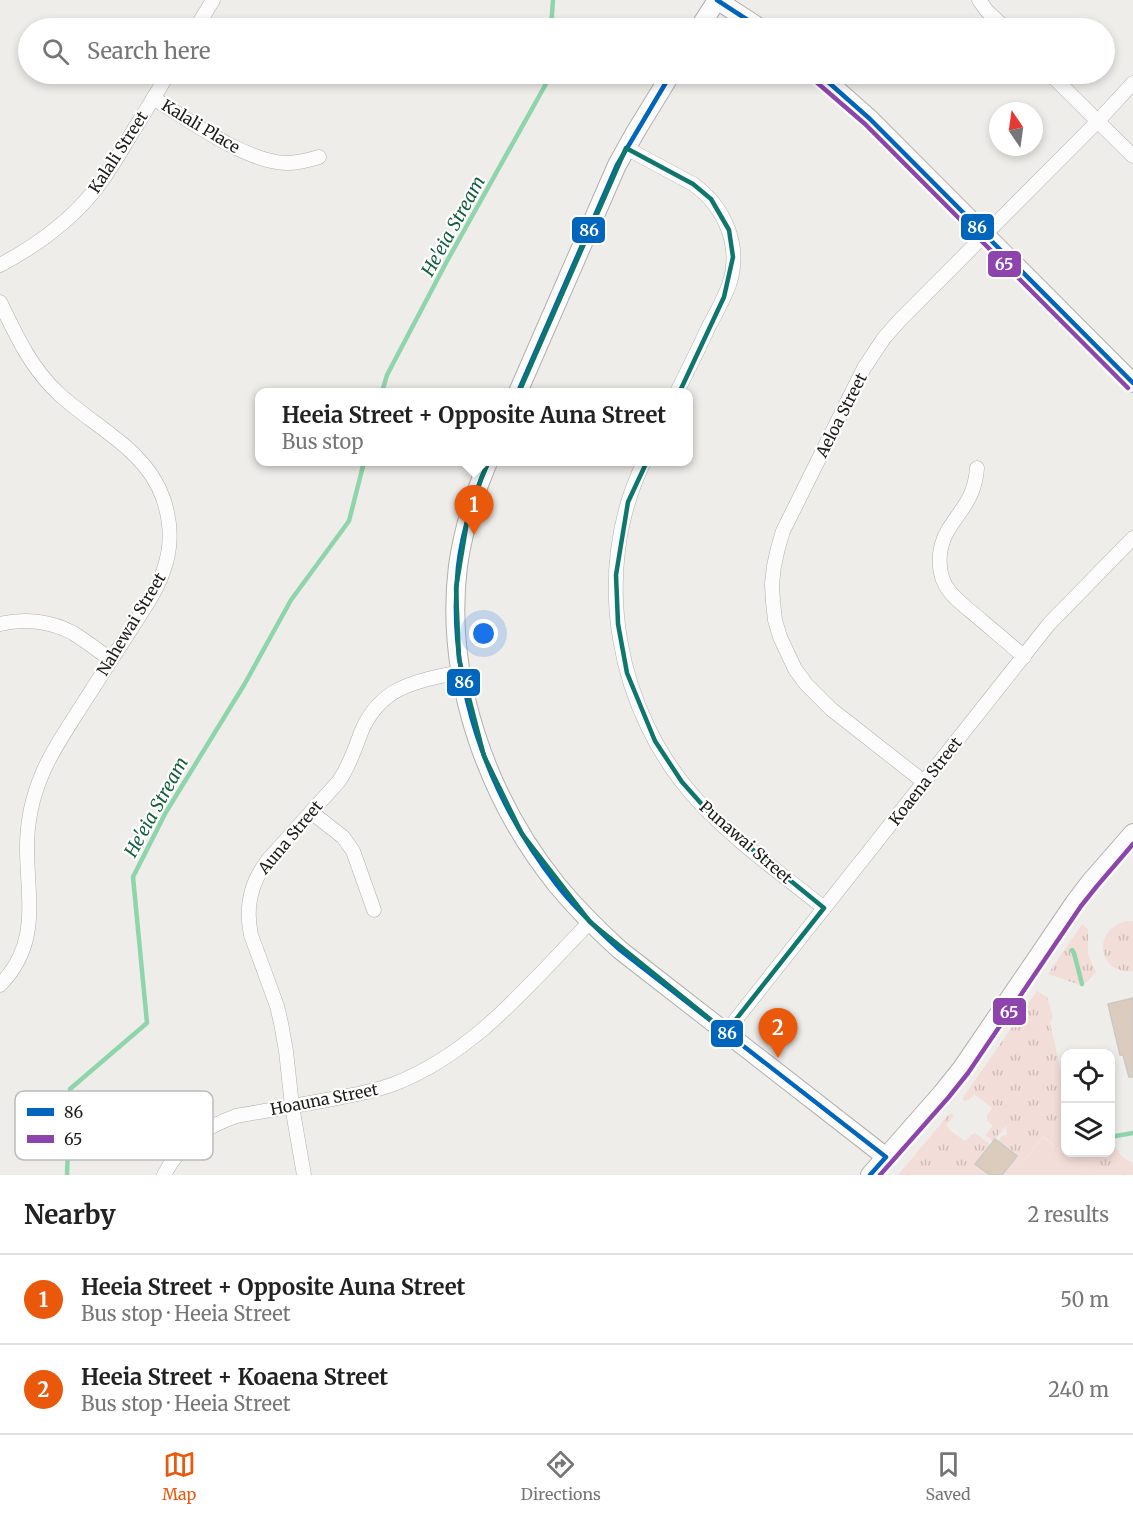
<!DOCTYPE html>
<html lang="en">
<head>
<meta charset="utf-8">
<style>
	body { margin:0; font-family:Merriweather,serif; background:#f2f2f2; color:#222 }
	.controls { position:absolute; right:18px; bottom:18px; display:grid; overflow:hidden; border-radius:12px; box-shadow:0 3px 9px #0003 }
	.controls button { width:54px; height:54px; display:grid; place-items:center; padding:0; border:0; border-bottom:2px solid #e0e0e0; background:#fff; color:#222; font:30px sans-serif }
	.compass { position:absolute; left:989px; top:102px; width:54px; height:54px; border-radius:50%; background:#fff; box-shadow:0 3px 9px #0003; rotate:347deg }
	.you { position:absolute; left:484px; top:634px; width:21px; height:21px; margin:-15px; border:4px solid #fff; border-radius:50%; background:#1a73e8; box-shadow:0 0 0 9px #1a73e833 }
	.badge { display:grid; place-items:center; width:39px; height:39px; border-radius:50%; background:#ea580c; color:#fff; font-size:20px; font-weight:700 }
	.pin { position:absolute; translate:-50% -50px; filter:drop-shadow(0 2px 3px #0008) }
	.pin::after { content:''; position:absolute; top:32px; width:21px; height:18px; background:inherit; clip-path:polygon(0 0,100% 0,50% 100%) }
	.popup { position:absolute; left:255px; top:388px; width:438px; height:78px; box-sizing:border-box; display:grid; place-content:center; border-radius:12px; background:#fff; filter:drop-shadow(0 2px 4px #0005); font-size:20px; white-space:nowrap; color:#767676 }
	.popup b { font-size:22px; color:#222 }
	.popup::after { content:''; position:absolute; left:50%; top:100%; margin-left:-12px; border:12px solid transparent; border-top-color:#fff }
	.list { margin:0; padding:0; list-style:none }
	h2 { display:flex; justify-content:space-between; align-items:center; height:78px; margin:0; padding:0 24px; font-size:26px }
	h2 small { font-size:20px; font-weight:400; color:#767676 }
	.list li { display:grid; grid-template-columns:39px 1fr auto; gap:18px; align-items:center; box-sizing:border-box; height:90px; padding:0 24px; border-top:2px solid #e0e0e0 }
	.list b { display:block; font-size:22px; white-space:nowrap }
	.list p { margin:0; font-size:20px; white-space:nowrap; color:#767676 }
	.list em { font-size:20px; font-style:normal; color:#767676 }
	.icon { flex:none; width:33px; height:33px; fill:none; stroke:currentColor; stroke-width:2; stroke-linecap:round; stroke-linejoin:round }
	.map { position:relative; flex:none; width:1133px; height:1175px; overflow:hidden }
	.search { position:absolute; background:#fff; box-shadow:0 3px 9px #0003; left:18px; right:18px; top:18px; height:66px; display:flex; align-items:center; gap:15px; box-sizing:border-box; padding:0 21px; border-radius:33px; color:#767676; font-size:22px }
	.sheet { height:258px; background:#fff }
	nav { display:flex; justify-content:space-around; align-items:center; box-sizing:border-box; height:84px; border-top:2px solid #e0e0e0; background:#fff; font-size:16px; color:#767676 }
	nav a { display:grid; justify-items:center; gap:3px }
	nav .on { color:#ea580c }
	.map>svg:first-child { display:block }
	.grass { fill:url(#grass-tufts) }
	.pitch { fill:#f3ddd8 }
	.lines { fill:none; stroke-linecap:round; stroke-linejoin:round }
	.stream { stroke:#8fd5ab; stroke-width:4.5 }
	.building { fill:#dcccbd; stroke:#cac8c5; stroke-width:1.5 }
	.street-casing { stroke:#b1b0ae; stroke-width:15 }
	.secondary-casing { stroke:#b1b0ae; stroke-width:20 }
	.street { stroke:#fcfcfc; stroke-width:14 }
	.secondary { stroke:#fcfcfc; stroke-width:18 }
	.bus-1-casing { stroke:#fff; stroke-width:9 }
	.bus-2-casing { stroke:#fff; stroke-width:9 }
	.bus-1 { stroke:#0065bd; stroke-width:4.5 }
	.bus-2 { stroke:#8e44ad; stroke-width:4.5 }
	.marked { fill:none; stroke:#0f766e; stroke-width:4.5; stroke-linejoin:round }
	.labels { text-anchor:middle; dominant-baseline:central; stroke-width:4.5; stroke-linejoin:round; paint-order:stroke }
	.street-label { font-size:16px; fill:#1c1c19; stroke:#fff }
	.water-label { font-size:18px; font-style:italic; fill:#125f39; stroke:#fff }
	.key { fill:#fff; stroke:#bbbbba; stroke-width:1.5 }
	.key-label { font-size:16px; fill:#1c1c19 }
	.line-badge { stroke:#fff; stroke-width:2 }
	.badge-label { font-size:16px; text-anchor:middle; font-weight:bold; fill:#fff }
</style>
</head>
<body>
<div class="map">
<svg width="1133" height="1175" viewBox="0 0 1133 1175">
	<defs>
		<pattern id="grass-tufts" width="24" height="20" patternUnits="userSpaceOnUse" patternTransform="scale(1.5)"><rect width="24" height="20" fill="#f3ddd8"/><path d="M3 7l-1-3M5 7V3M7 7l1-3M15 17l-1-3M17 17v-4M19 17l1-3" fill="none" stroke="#d0bdb9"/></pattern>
	</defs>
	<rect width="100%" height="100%" fill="#eeede9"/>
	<g class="grass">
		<path d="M1126 921H1133V971C1098 975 1091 930 1126 921Z"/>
		<path d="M1082 924 1088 929V955L1096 972 1087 982 1080 985 1048 974Z"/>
		<path d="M1037 991 1047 997 1053 1017 1050 1023 1065 1089 1066 1152H1110L1111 1140H1113C1117 1151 1122 1159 1133 1163V1175H1091L1043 1136 1012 1175H1002L1016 1156 998 1141 1002 1136 1007 1135 1006 1126 993 1141 985 1135 993 1126 987 1120V1115L992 1108 974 1094 969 1100 965 1101 962 1099Z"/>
		<path d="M950 1113 954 1116 946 1125 951 1131 965 1141 971 1135 975 1133 990 1144 975 1163 989 1175H898Z"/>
	</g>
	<g class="pitch">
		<path d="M1043 1137 1091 1175H1012Z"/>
		<path d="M932 1163 948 1175H923Z"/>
	</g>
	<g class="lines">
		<g class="stream">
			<path d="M551 28 553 0"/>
			<path d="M382 392 387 375 447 261 547 82 548 74"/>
			<path d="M1072 950 1074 953 1082 984"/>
			<path d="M1110 1137 1133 1133"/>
			<path d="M67 1175 70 1089 147 1023 133 877 166 812 244 685 291 600 349 521 364 462"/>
		</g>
	</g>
	<g class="building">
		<path d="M1133 998V1077H1129L1123 1055H1120L1108 1004Z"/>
		<path d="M995 1139 1017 1156 1002 1175H990L975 1164Z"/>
	</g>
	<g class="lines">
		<g class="street-casing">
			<g id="street">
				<path d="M979 0 987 11 1005 28"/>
				<path d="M196 28 213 0"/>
				<path d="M1050 74 1133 156"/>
				<path d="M153 98C189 120 245 162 287 163 298 163 309 160 319 157"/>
				<path d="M626 148 693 184C725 207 742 246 729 285 724 299 716 313 709 326 699 348 688 370 677 392"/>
				<path d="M0 265C36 246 68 223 94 191 107 175 117 158 127 141 141 118 155 96 168 74"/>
				<path d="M0 302C16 335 31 368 58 393 94 427 146 449 163 498 171 521 172 546 164 569 157 591 143 610 131 629 113 657 95 685 77 713 65 732 52 751 43 772 33 795 27 822 27 847 27 899 41 943 0 985"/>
				<path d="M644 462C590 572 616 713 699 802 736 842 782 874 824 908"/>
				<path d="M977 468C975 497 962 508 948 530 937 549 936 575 950 592 958 602 971 611 981 620 995 632 1010 644 1024 657"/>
				<path d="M0 624C24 618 51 621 73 633 86 641 99 651 111 660"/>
				<path d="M924 782 831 709 806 684 795 669 780 637 775 620 773 602 772 584 774 566 778 548 783 531 864 368 884 338 899 321 1098 121 1133 83"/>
				<path d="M311 812 343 837 353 851 374 910"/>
				<path d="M726 1032 1049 624 1133 538"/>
				<path d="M164 1175C179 1145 205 1127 236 1116 266 1111 297 1105 327 1100 349 1096 372 1092 394 1084 476 1052 530 983 590 922"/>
				<path d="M304 1175 292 1106 286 1051 281 1023 277 1006 251 935C245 907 251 882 268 860L339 781C350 765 355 748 362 730 382 685 418 681 461 672"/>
			</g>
		</g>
		<g class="secondary-casing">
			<g id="secondary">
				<path d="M717 0 760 28"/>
				<path d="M699 28 717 0"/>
				<path d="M819 74 870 119 1133 383"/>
				<path d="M518 392 617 165 636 131 671 74"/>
				<path d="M488 462C474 495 463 530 458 566 444 678 487 798 557 885 576 908 598 930 620 950L886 1157"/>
				<path d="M870 1175 942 1093 962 1068 1075 902 1091 881 1133 833"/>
			</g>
		</g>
		<use href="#street" class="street"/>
		<use href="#secondary" class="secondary"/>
		<g class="bus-1-casing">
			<g id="bus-1">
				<path d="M717 0 760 28"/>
				<path d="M819 74 870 119 1133 383"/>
				<path d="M518 392 617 165 671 74"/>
				<path d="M488 462C474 495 462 531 458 567 446 681 487 795 557 885 575 908 598 930 620 950L886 1157 870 1175"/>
			</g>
		</g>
		<g class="bus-2-casing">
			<g id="bus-2">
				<path d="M814 80 865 124 1128 388"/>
				<path d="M880 1175 948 1098 968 1073 1081 906 1097 886 1133 844"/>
			</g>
		</g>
		<use href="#bus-1" class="bus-1"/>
		<use href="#bus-2" class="bus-2"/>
	</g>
	<path class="marked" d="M626 148 693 184 711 199 729 230 733 257 724 297 628 502 616 575 618 624 627 673 655 741 682 782 715 819 824 908 726 1032 590 922 522 834 484 756 459 659 456 588 467 522 481 479Z"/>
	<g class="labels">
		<g class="street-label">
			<text transform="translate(201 126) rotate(31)">Kalali Place</text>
			<text transform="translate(118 152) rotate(-57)">Kalali Street</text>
			<text transform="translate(841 415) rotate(-63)">Aeloa Street</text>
			<text transform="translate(131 624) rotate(-59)">Nahewai Street</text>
			<text transform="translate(925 781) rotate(-52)">Koaena Street</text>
			<text transform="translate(290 837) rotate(-50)">Auna Street</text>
			<text transform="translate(746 842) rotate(41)">Punawai Street</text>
			<text transform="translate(324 1099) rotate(-11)">Hoauna Street</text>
		</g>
		<g class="water-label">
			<text transform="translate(453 226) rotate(-61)">He'eia Stream</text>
			<text transform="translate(156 807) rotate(-61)">He'eia Stream</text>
		</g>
	</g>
	<rect x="15" y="1091" width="198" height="69" rx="9" class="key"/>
	<rect x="27" y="1108" width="27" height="8" fill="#0065bd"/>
	<rect x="27" y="1135" width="27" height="8" fill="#8e44ad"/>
	<g class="key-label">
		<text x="64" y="1118">86</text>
		<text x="64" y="1145">65</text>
	</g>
	<g class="line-badge">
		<rect x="960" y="213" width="35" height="28" rx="6" fill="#0065bd"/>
		<rect x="571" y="216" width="35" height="28" rx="6" fill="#0065bd"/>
		<rect x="987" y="250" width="35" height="28" rx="6" fill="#8e44ad"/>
		<rect x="446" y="668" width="35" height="29" rx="6" fill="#0065bd"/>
		<rect x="992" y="997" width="35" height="29" rx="6" fill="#8e44ad"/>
		<rect x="710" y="1019" width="34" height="29" rx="6" fill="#0065bd"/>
	</g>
	<g class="badge-label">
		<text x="977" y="233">86</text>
		<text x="589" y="236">86</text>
		<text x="1004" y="270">65</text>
		<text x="464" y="688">86</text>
		<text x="1009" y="1018">65</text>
		<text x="727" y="1039">86</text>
	</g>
</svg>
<div class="controls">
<button><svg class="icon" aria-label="locate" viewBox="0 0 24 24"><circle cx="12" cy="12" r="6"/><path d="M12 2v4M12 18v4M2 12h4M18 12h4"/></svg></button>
<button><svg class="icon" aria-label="layers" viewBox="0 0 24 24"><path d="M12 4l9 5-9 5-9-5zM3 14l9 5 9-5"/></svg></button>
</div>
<svg class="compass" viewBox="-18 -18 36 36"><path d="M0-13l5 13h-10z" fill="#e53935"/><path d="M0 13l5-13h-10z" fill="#767676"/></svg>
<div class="you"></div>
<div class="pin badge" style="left:474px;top:535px">1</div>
<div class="popup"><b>Heeia Street + Opposite Auna Street</b>Bus stop</div>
<div class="pin badge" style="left:778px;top:1058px">2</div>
<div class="search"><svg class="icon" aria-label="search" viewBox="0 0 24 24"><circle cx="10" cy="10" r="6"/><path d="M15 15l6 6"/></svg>Search here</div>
</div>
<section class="sheet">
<h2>Nearby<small>2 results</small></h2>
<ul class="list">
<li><span class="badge">1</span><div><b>Heeia Street + Opposite Auna Street</b><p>Bus stop · Heeia Street</p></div><em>50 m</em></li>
<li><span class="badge">2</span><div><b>Heeia Street + Koaena Street</b><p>Bus stop · Heeia Street</p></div><em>240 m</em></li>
</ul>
</section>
<nav>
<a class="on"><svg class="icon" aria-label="map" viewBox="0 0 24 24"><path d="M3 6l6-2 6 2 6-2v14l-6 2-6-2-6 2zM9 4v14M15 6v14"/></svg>Map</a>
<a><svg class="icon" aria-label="directions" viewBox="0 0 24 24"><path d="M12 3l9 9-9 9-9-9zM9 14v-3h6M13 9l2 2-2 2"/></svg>Directions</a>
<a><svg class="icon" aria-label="saved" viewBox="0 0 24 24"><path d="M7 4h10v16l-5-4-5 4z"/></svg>Saved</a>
</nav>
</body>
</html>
